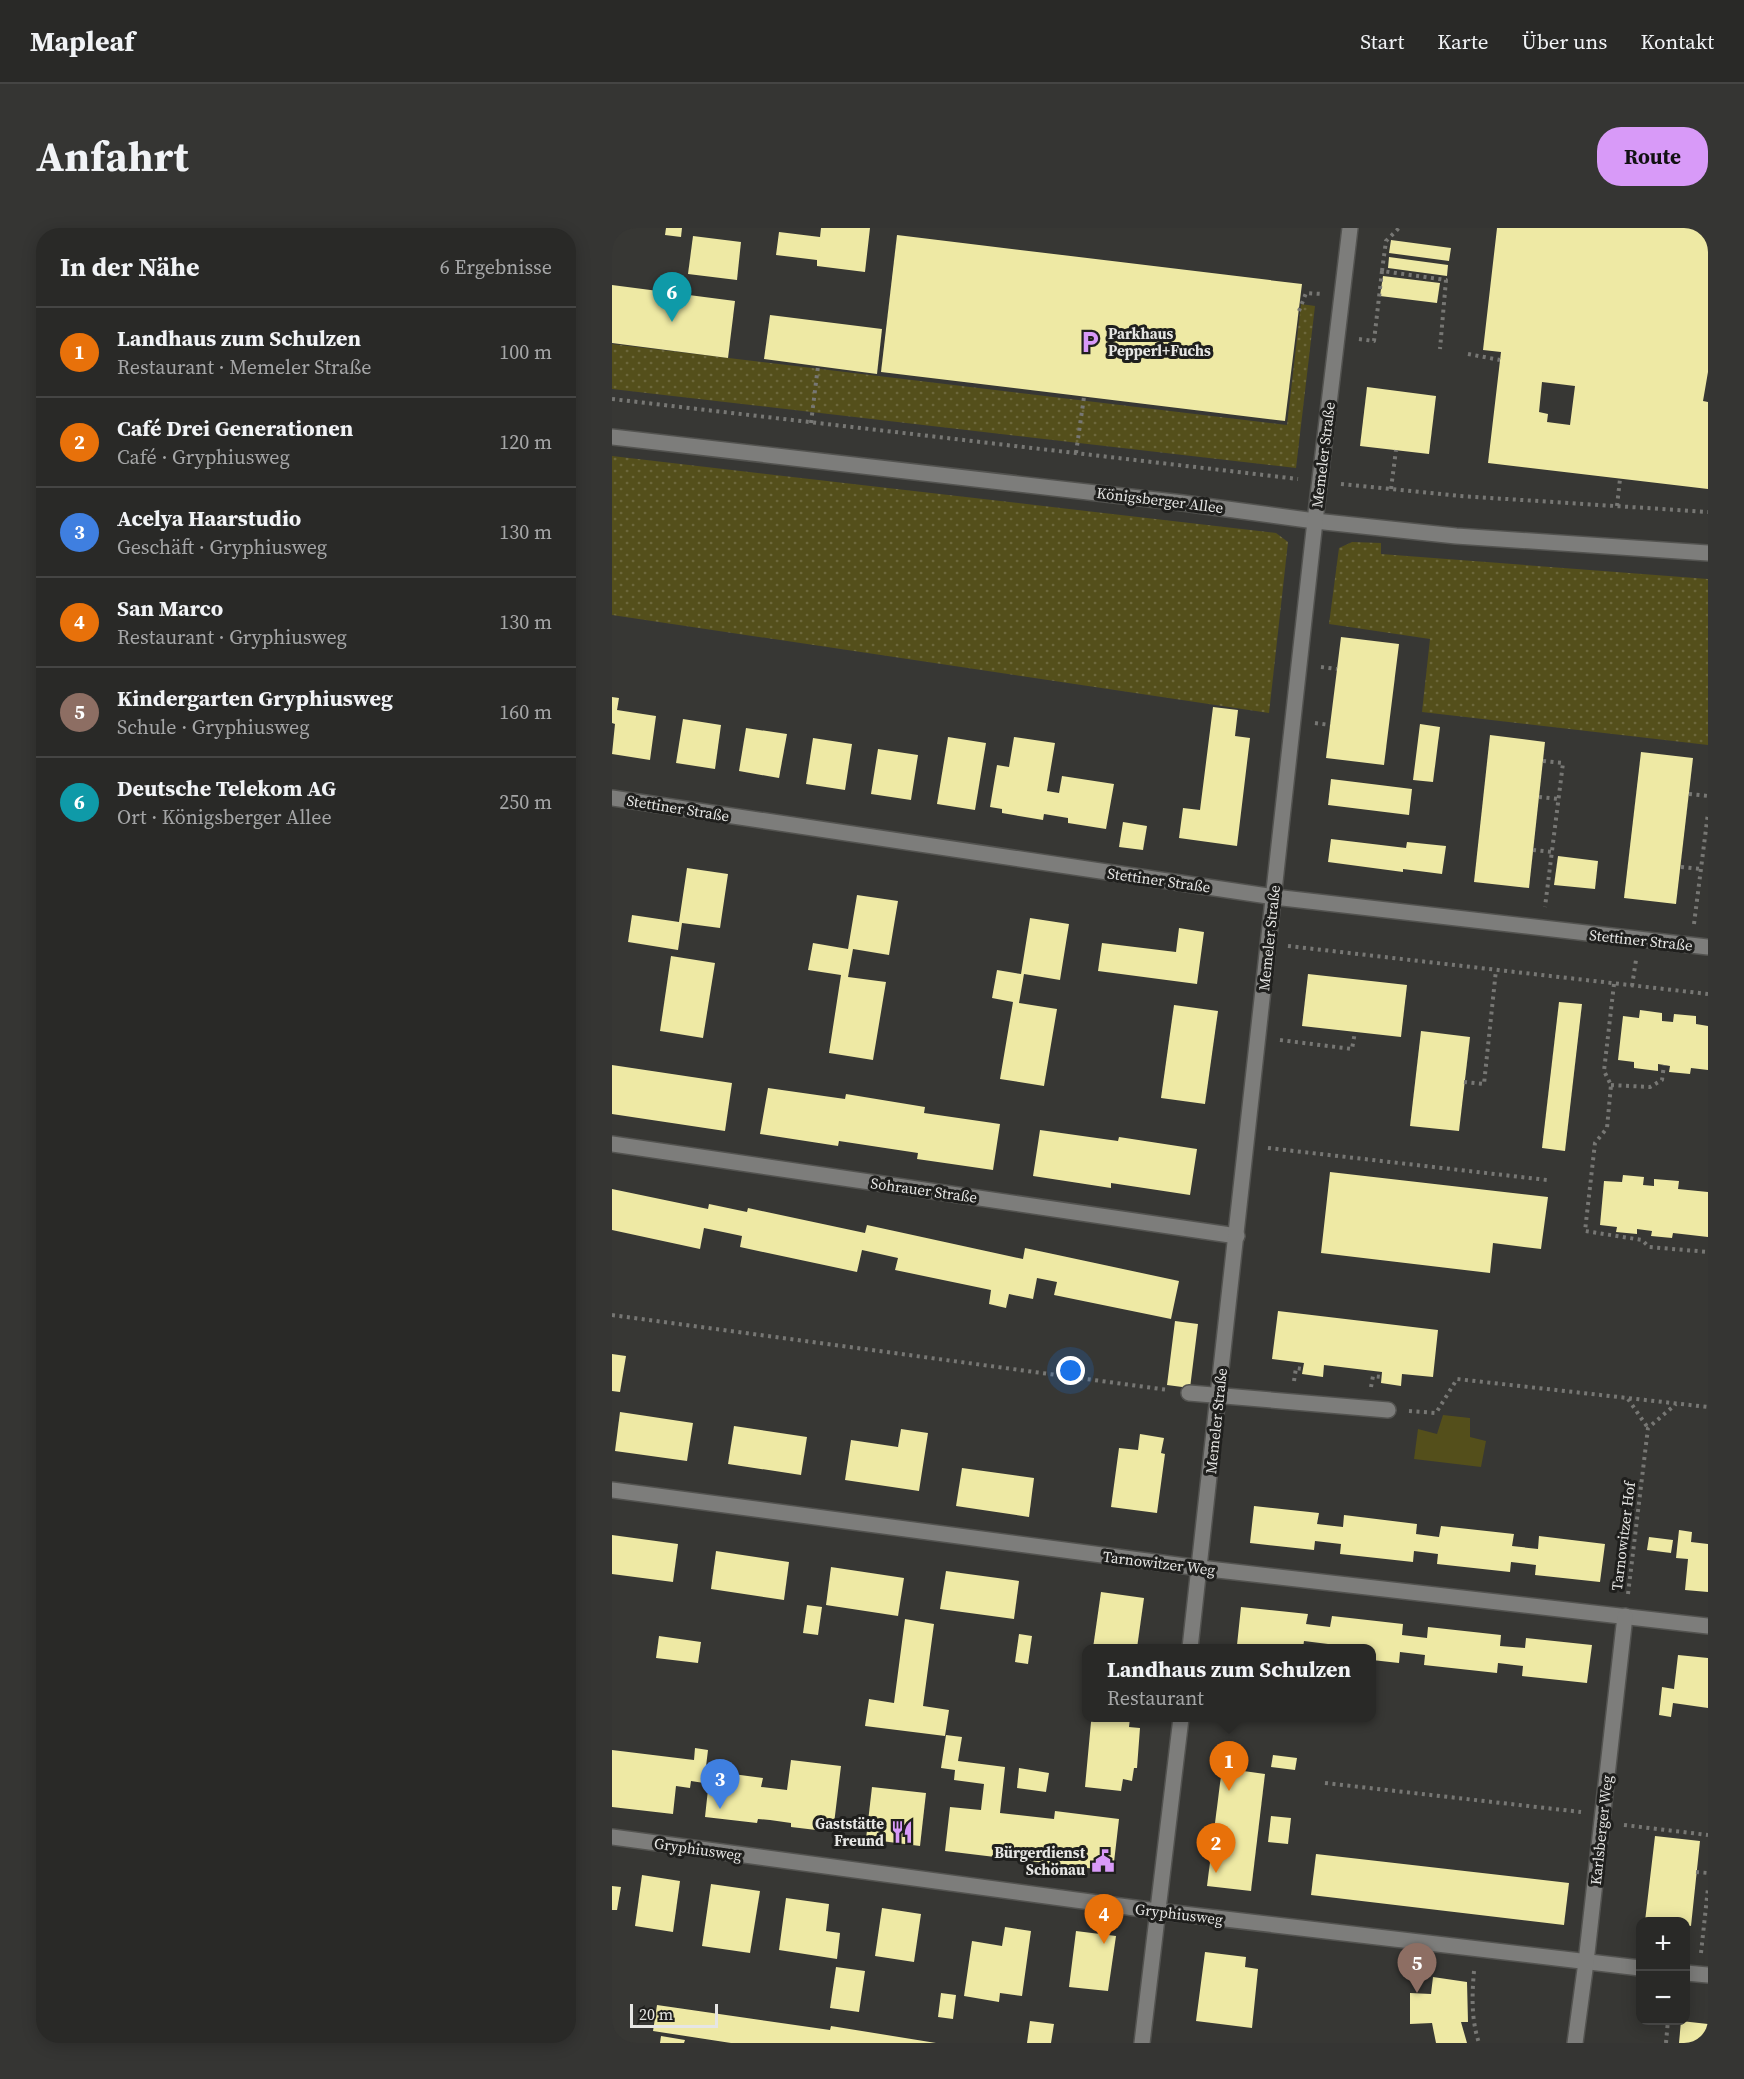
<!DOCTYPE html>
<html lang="de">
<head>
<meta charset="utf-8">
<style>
	body { margin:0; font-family:"Source Serif 4",serif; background:#353533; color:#f1f3f6 }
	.controls { position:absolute; right:18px; bottom:18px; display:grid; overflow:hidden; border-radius:12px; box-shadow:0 3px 15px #0003 }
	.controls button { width:54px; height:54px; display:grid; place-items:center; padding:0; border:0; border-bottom:2px solid #454544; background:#292927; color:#f1f3f6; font:30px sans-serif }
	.scale { position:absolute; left:18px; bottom:15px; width:88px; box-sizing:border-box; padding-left:6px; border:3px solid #e6e6e4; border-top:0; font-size:16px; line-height:21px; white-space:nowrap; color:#e6e6e4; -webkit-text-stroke:4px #1f1f1d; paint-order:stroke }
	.you { position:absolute; left:459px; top:1143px; width:21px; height:21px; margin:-15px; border:4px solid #fff; border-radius:50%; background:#1a73e8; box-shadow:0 0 0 9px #1a73e833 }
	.badge { display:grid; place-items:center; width:39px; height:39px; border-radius:50%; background:#d89af8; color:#fff; font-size:20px; font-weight:700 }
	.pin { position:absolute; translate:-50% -50px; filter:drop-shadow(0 2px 3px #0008) }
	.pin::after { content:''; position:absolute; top:32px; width:21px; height:18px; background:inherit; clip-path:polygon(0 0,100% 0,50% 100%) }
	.popup { position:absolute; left:470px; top:1416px; width:294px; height:78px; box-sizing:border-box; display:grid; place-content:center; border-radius:12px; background:#292927; filter:drop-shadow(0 2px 4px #0005); font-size:20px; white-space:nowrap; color:#a5a6a7 }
	.popup b { font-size:22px; color:#f1f3f6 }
	.popup::after { content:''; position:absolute; left:50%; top:100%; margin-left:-12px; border:12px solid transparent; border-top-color:#292927 }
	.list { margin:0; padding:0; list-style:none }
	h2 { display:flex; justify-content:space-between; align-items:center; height:78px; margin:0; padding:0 24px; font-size:26px }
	h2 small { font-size:20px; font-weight:400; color:#a5a6a7 }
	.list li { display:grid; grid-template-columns:39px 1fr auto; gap:18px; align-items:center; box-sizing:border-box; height:90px; padding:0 24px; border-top:2px solid #454544 }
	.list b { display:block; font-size:22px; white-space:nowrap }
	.list p { margin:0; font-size:20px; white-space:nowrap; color:#a5a6a7 }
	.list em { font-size:20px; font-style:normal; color:#a5a6a7 }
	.map { position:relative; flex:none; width:1096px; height:1815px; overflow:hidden; border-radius:24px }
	header { display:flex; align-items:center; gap:36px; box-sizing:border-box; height:84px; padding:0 30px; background:#292927; border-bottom:2px solid #454544 }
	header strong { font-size:28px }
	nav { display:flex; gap:33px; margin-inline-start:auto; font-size:21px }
	.intro { display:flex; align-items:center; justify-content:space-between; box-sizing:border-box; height:144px; padding:0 36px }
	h1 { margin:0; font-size:42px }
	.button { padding:15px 27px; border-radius:24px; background:#d89af8; color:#111; font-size:21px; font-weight:700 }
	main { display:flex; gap:36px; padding:0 36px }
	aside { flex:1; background:#292927; border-radius:24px; box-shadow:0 3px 15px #0003 }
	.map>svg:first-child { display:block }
	.grass { fill:url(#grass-dots) }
	.park { fill:#544f1b }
	.building { fill:#eee9a4; fill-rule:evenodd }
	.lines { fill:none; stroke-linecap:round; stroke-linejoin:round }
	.minor-casing { stroke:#535350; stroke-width:18 }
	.path { stroke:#777774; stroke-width:4; stroke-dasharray:3 4.5; stroke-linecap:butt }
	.minor { stroke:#7d7d7b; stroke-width:15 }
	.labels { text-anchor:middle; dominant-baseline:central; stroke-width:6; stroke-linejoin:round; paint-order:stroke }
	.poi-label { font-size:15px; font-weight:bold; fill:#e6e6e4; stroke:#1f1f1d; text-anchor:end }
	.street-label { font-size:15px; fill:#e6e6e4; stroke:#1f1f1d }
</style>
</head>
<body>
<header>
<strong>Mapleaf</strong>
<nav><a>Start</a><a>Karte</a><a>Über uns</a><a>Kontakt</a></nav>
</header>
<div class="intro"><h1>Anfahrt</h1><a class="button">Route</a></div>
<main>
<aside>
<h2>In der Nähe<small>6 Ergebnisse</small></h2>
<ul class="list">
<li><span class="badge" style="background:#e8710a">1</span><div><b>Landhaus zum Schulzen</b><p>Restaurant · Memeler Straße</p></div><em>100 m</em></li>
<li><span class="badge" style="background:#e8710a">2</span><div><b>Café Drei Generationen</b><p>Café · Gryphiusweg</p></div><em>120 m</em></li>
<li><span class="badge" style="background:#3f7fe0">3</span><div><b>Acelya Haarstudio</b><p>Geschäft · Gryphiusweg</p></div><em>130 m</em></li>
<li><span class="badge" style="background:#e8710a">4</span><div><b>San Marco</b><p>Restaurant · Gryphiusweg</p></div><em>130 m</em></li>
<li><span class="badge" style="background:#8d6e63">5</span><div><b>Kindergarten Gryphiusweg</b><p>Schule · Gryphiusweg</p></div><em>160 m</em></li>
<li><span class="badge" style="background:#0f9aa8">6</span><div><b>Deutsche Telekom AG</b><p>Ort · Königsberger Allee</p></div><em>250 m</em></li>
</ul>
</aside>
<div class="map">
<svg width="1096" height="1815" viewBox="0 0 1096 1815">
	<defs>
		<pattern id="grass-dots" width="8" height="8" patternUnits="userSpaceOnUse" patternTransform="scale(1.5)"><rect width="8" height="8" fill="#544f1b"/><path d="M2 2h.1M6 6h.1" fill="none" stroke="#6d683c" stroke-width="1.8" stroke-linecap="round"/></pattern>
	</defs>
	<rect width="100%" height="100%" fill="#373734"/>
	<g class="grass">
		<path d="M689 76 703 78 684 240 0 161V116L675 197Z"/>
		<path d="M0 228 664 305 676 314 657 485 0 387Z"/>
		<path d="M740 314 769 315V326L1096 351V517L810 484 818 411 717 396 727 320Z"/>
	</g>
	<path class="park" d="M831 1187 858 1190V1209L874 1213 869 1239 802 1231 806 1201 825 1206Z"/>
	<g class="building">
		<path d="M54 0H70L69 9 53 7Z"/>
		<path d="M209 0H258L253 44 205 38V32L164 27 167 4 208 9Z"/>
		<path d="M885 0H1096V144L1091 173 1096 174V261L876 235 889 124 871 122ZM930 154 963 158 958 197 935 194 936 186 927 184Z"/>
		<path d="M285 7 690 56 673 193 269 144Z"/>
		<path d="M81 8 129 14 125 52 76 46Z"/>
		<path d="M779 12 839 20 837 33 777 25Z"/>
		<path d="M777 29 836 37 835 48 776 40Z"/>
		<path d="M771 48 828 55 825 75 768 68Z"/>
		<path d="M0 57 123 73 116 130 0 115Z"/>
		<path d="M158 87 270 101 265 146 152 131Z"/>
		<path d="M755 159 824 168 817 226 748 218Z"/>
		<path d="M729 409 787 416 772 537 714 530Z"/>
		<path d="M0 469 7 470 5 482 44 488 38 532 0 526 3 496 0 495Z"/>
		<path d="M601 479 626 482 623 508 638 510 625 618 567 610 571 580 588 582Z"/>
		<path d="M71 491 109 497 103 541 64 535Z"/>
		<path d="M808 496 828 499 821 554 801 552Z"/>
		<path d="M134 500 175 506 167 550 127 543Z"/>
		<path d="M878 507 933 514 917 660 862 654Z"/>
		<path d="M336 509 374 515 363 582 325 576Z"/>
		<path d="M402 509 443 515 435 563 447 565 450 548 502 556 494 601 456 595V590L432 586 431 592 390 585V581L378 579 385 537 397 539Z"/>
		<path d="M201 510 240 516 233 562 194 556Z"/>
		<path d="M266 521 306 527 299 572 259 566Z"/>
		<path d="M1029 524 1081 530 1064 676 1012 670Z"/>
		<path d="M719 551 800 561 797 587 716 577Z"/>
		<path d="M511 594 535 598 531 622 507 619Z"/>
		<path d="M719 611 794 620 795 614 834 618 830 646 791 641V644L716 634Z"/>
		<path d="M946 628 986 633 983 661 942 657Z"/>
		<path d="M75 640 116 646 108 700 70 695 66 722 16 714 20 687 67 694Z"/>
		<path d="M245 667 286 673 277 727 241 721 236 749 274 754 261 832 217 825 229 747 196 742 201 715 236 721Z"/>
		<path d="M418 690 457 696 448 752 412 746 407 775 445 781 432 858 388 851 401 774 380 770 385 742 409 746Z"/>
		<path d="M567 700 592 704 585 756 486 743 490 715 564 724Z"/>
		<path d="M59 728 103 735 91 810 48 803Z"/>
		<path d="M696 746 795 757 789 809 690 798Z"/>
		<path d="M947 774 970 776 953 923 930 920Z"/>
		<path d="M562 777 606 783 593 876 549 870Z"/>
		<path d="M1028 782 1050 785V793L1061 794 1062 786 1084 788V796L1096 798V842L1079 840 1078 846 1057 844 1058 838 1046 836V843L1022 840V834L1006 832 1011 788 1027 790Z"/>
		<path d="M809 803 858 809 847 903 798 898Z"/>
		<path d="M0 837 120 855 113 903 0 886Z"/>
		<path d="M156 860 233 871 234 866 313 879 312 885 388 896 381 942 305 931 306 925 227 913 226 918 148 906Z"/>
		<path d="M428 902 506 913 507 909 585 921 578 967 499 955V960L421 948Z"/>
		<path d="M718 944 936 969 929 1021 881 1015 878 1045 709 1025Z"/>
		<path d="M1011 947 1032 949 1031 957 1042 958V951L1067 953 1066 961 1096 964V1009L1061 1005 1060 1010 1039 1008 1040 1003 1025 1001V1006L1004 1004 1005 999 988 997 992 953 1010 954Z"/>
		<path d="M0 961 96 981 97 976 135 984 136 980 253 1005 255 997 411 1031 413 1020 567 1053 559 1091 442 1067 445 1054 425 1050 421 1071 397 1066 394 1080 377 1076 379 1062 283 1042 286 1030 250 1022 245 1044 128 1019 130 1008 92 1000 88 1021 0 1002Z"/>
		<path d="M666 1083 826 1102 821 1149 790 1146 789 1158 769 1155 770 1144 712 1137 711 1149 690 1146 692 1135 660 1131Z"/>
		<path d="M563 1093 586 1096 578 1160 555 1157Z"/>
		<path d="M0 1126 14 1128 8 1164 0 1163Z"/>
		<path d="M8 1184 81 1195 75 1233 3 1223Z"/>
		<path d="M122 1198 195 1209 189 1247 116 1236Z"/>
		<path d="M289 1201 316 1205 307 1263 233 1252 239 1212 286 1219Z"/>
		<path d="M528 1206 552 1210 549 1225 553 1226 545 1285 499 1279 507 1220 526 1222Z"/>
		<path d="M350 1240 422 1250 417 1289 344 1278Z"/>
		<path d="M642 1278 707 1285 705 1296 731 1299 732 1287 805 1296 804 1306 827 1309 829 1298 902 1306 900 1318 926 1321 927 1308 993 1316 988 1354 923 1347 924 1337 899 1334 898 1344 825 1336 826 1326 802 1323 801 1334 728 1326 729 1316 703 1313 702 1322 638 1315Z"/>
		<path d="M1067 1302 1080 1304 1079 1314 1096 1316V1364L1073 1362 1076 1331 1064 1330Z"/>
		<path d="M0 1307 66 1316 61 1354 0 1346Z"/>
		<path d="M1037 1309 1061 1312 1059 1325 1035 1322Z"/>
		<path d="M104 1323 177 1334 172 1372 99 1361Z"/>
		<path d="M219 1339 292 1350 286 1388 214 1377Z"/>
		<path d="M334 1343 407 1353 402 1391 328 1381Z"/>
		<path d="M489 1364 532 1370 525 1420H481Z"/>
		<path d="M195 1377 210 1379 206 1407 191 1405Z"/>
		<path d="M629 1379 696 1386 694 1396 718 1399 720 1388 791 1396 790 1407 815 1410 816 1399 889 1407 888 1418 913 1420 914 1410 980 1417 975 1455 910 1448 911 1438 886 1435 885 1445 812 1437 813 1427 788 1424 787 1435 760 1432V1420H716V1416L692 1413 691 1420H655L625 1417Z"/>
		<path d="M293 1391 322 1396 311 1478 337 1482 333 1508 253 1498 257 1471 282 1475Z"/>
		<path d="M407 1406 420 1408 416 1436 403 1434Z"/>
		<path d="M47 1408 89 1414 86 1435 44 1430Z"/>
		<path d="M1066 1427 1096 1430V1480L1061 1475 1059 1489 1047 1487 1050 1459 1062 1461Z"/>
		<path d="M482 1490H518L517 1499 528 1500 525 1540H522L520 1553 511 1551 509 1563 473 1559 479 1494Z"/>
		<path d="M334 1507 350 1509 346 1533 393 1539 388 1585 442 1591 443 1583 507 1591 501 1643 333 1623 338 1579 369 1582 372 1556 342 1552 343 1542 329 1540Z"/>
		<path d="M83 1520 96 1522 92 1555 79 1553 78 1560 64 1558 61 1586 0 1579V1522L82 1532Z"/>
		<path d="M661 1527 685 1530 683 1542 659 1539Z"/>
		<path d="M179 1532 229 1538 221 1604 179 1599V1595L158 1592 146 1591 145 1595 93 1589 98 1543 151 1550 149 1559 175 1562Z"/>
		<path d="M407 1540 437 1545 434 1564 405 1560Z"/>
		<path d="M610 1540 653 1546 639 1663 595 1658Z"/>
		<path d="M260 1559 314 1565 308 1618 254 1611Z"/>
		<path d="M659 1588 679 1590 676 1616 656 1614Z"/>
		<path d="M1043 1608 1088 1613 1079 1698 1074 1697V1694L1033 1693Z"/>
		<path d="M704 1626 957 1655 952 1697 699 1667Z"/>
		<path d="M30 1647 68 1653 61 1704 23 1698Z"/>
		<path d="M99 1656 148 1663 138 1725 90 1718Z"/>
		<path d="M0 1658 9 1659 5 1682H0Z"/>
		<path d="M174 1670 217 1676 214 1703 228 1705 225 1731 167 1722Z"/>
		<path d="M270 1680 309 1686 302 1734 263 1728Z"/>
		<path d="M393 1699 419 1703 410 1768 388 1765 387 1774 352 1768 360 1713 390 1718Z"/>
		<path d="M464 1703 504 1708 496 1763 457 1759Z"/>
		<path d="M593 1724 634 1729 633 1739 646 1741 640 1800 584 1793Z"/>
		<path d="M224 1739 253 1743 247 1784 218 1780Z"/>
		<path d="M821 1749 855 1754 856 1794H849L855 1815H824L820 1795 798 1796V1765L819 1766Z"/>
		<path d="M329 1765 344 1767 341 1791 326 1789Z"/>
		<path d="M45 1777 218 1802 219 1798 324 1815H119L41 1803Z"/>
		<path d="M418 1793 442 1796 439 1815H415Z"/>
		<path d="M1069 1793 1096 1796V1815H1067Z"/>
		<path d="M49 1808 73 1812 72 1815H48Z"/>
	</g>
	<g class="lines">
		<g class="minor-casing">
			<g id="minor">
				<path d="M0 209 571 275 703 293 844 308 1096 325"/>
				<path d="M0 570 662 669 1096 719"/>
				<path d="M0 916 625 1008"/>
				<path d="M577 1165 776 1182"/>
				<path d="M0 1262 588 1340 1096 1398"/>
				<path d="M578 1420 703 293 738 0"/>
				<path d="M0 1609 545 1683 1028 1740"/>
				<path d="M1074 1745 1096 1747"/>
				<path d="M530 1815 569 1490"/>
				<path d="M963 1815 974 1734 1013 1388"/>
			</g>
		</g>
		<g class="path">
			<path d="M770 43 774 13 787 0"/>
			<path d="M687 83 694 65 710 66"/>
			<path d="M747 111 762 113 770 43 834 52 828 121"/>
			<path d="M856 126 888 132"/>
			<path d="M0 171 686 251"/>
			<path d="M199 195 206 138"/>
			<path d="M464 225 472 169"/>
			<path d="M729 256 848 268 1096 284"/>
			<path d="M779 261 784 222"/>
			<path d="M1005 278 1008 251"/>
			<path d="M709 439 725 441"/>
			<path d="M703 495 718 497"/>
			<path d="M931 533 951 535 933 679"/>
			<path d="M1077 566 1096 568"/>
			<path d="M927 569 947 571"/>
			<path d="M921 622 940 624"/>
			<path d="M1069 639 1089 641"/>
			<path d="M1082 696 1096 585"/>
			<path d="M676 718 1096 766"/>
			<path d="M1002 756 992 843 999 857 995 900 983 915 973 1003 1030 1012 1037 1019 1096 1024"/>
			<path d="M1020 758 1024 732"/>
			<path d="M668 812 740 821 743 804"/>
			<path d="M852 854 872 856 884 742"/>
			<path d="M999 857 1038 859 1050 852 1052 837"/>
			<path d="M656 920 935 952"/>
			<path d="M0 1087 556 1162"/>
			<path d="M682 1153 684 1140 691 1141"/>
			<path d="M759 1159 761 1148 769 1149"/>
			<path d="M1016 1171 1036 1200"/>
			<path d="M797 1183 824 1185 845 1151 1096 1179"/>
			<path d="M1016 1366 1036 1200 1064 1176"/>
			<path d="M713 1555 969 1584"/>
			<path d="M1012 1597 1096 1607"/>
			<path d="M1084 1644 1096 1645"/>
			<path d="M1089 1725 1096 1660"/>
			<path d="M862 1743C860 1767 859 1791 867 1815"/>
			<path d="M1054 1815 1056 1792"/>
		</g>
		<use href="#minor" class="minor"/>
	</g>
	<defs>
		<g id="parking-bare" transform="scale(1.8)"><path d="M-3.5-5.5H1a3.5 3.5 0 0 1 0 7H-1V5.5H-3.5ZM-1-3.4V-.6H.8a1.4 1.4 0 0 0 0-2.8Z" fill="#d89af8" stroke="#1f1f1d" stroke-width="2.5" paint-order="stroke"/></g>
		<g id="restaurant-bare" transform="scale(1.8)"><path d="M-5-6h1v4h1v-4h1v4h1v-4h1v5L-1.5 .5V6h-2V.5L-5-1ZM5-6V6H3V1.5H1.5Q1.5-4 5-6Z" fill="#d89af8" stroke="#1f1f1d" stroke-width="2.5" paint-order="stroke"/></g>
		<g id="civic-bare" transform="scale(1.8)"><path d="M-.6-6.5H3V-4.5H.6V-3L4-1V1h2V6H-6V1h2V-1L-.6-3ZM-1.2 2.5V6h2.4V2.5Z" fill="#d89af8" stroke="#1f1f1d" stroke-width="2.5" paint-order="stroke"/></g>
	</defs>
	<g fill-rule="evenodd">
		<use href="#parking-bare" x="478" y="114"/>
		<use href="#restaurant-bare" x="290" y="1604"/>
		<use href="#civic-bare" x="491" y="1633"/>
	</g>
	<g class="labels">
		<g class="poi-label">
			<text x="496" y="105" text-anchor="start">Parkhaus<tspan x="496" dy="17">Pepperl+Fuchs</tspan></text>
			<text x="272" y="1595">Gaststätte<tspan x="272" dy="17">Freund</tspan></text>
			<text x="473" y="1624">Bürgerdienst<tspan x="473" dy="17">Schönau</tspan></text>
		</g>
		<g class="street-label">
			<text transform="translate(711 227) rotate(-83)">Memeler Straße</text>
			<text transform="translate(548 272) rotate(7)">Königsberger Allee</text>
			<text transform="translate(66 580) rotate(9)">Stettiner Straße</text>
			<text transform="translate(547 652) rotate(8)">Stettiner Straße</text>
			<text transform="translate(657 710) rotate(-84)">Memeler Straße</text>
			<text transform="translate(1029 712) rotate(6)">Stettiner Straße</text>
			<text transform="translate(312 962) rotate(8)">Sohrauer Straße</text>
			<text transform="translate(604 1193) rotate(-84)">Memeler Straße</text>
			<text transform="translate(1011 1308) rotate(-83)">Tarnowitzer Hof</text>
			<text transform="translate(547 1335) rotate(7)">Tarnowitzer Weg</text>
			<text transform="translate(989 1602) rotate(-84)">Karlsberger Weg</text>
			<text transform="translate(86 1621) rotate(8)">Gryphiusweg</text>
			<text transform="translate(567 1686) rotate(7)">Gryphiusweg</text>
		</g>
	</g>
</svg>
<div class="controls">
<button>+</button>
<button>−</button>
</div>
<div class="scale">20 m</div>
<div class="you"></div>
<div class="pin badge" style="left:617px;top:1563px;background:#e8710a">1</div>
<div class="popup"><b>Landhaus zum Schulzen</b>Restaurant</div>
<div class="pin badge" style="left:604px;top:1645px;background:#e8710a">2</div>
<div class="pin badge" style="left:108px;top:1581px;background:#3f7fe0">3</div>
<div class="pin badge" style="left:492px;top:1716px;background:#e8710a">4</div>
<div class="pin badge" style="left:805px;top:1765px;background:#8d6e63">5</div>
<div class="pin badge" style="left:60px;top:94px;background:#0f9aa8">6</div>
</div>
</main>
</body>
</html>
